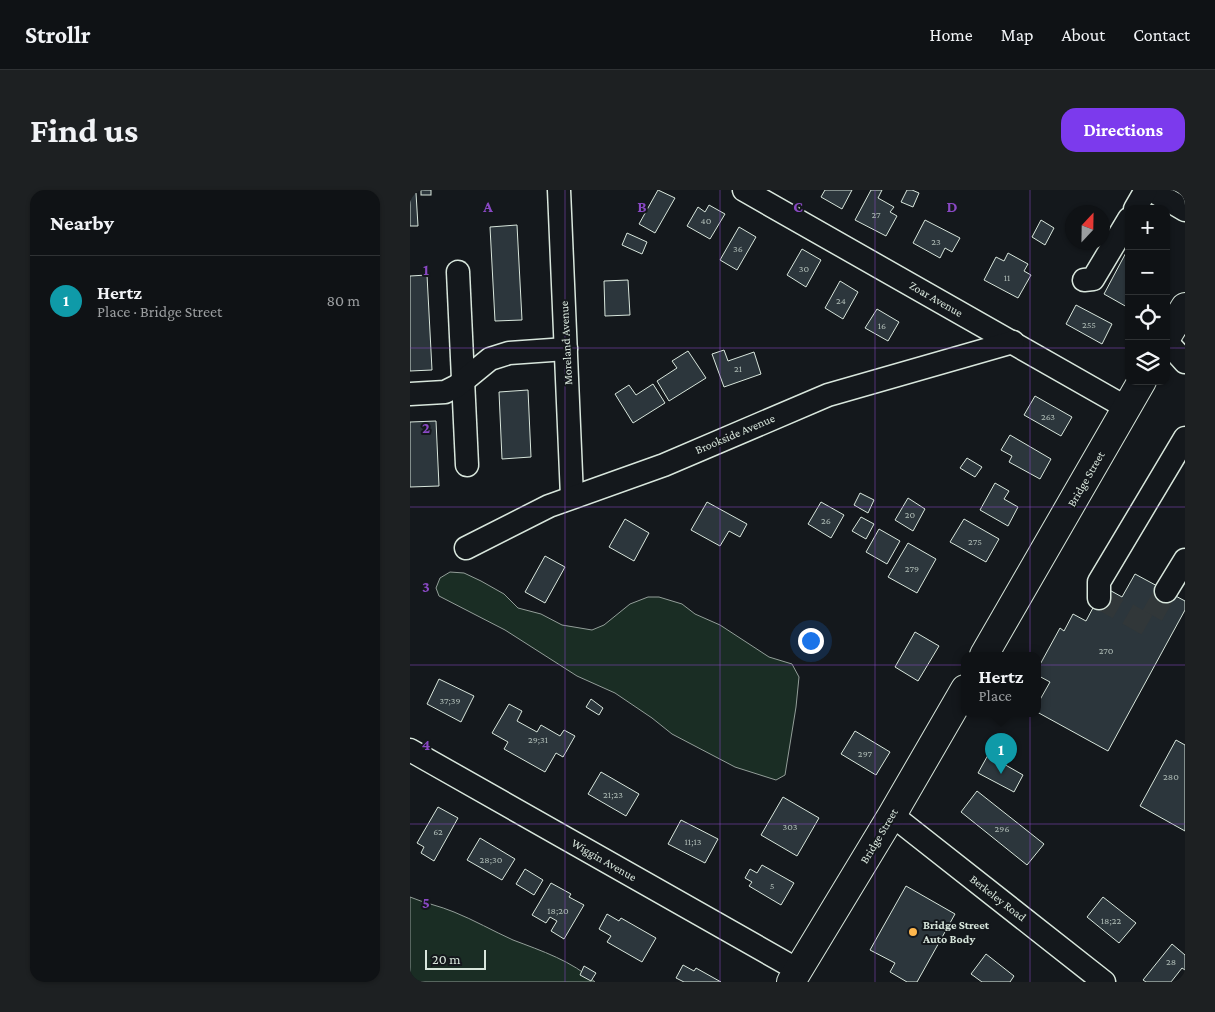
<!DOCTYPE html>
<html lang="en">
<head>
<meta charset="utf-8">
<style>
	body { margin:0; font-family:"Crimson Pro",serif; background:#1d2022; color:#f1f3f6 }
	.controls { position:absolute; right:15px; top:15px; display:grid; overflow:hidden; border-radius:10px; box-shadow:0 1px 4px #0004 }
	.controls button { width:45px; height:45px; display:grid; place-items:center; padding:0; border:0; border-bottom:1px solid #2f3234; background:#0f1215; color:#f1f3f6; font:25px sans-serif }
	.compass { position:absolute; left:655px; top:15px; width:45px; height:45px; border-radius:50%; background:#0f1215; box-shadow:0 1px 4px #0004; rotate:22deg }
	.scale { position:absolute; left:15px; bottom:12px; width:61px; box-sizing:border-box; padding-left:5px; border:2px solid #d8e6dc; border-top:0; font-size:14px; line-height:18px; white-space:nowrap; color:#d8e6dc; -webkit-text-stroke:4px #14181c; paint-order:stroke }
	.you { position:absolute; left:400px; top:450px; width:18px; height:18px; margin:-12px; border:4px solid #fff; border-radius:50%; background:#1a73e8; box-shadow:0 0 0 8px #1a73e833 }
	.badge { display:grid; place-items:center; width:32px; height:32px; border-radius:50%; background:#7c3aed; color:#fff; font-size:16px; font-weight:700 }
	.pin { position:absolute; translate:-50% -41px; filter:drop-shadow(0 1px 2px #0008) }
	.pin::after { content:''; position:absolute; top:26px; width:18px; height:15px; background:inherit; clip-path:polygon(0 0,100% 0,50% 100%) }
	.popup { position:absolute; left:551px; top:462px; width:80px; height:65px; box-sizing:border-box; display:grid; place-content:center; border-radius:10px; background:#0f1215; filter:drop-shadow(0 1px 4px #0005); font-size:16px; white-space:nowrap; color:#9b9ea0 }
	.popup b { font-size:19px; color:#f1f3f6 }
	.popup::after { content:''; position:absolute; left:50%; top:100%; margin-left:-10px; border:10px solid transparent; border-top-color:#0f1215 }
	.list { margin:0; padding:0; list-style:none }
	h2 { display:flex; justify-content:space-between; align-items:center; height:65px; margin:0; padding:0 20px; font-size:21px }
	h2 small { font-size:16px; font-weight:400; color:#9b9ea0 }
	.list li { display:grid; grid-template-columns:32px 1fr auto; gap:15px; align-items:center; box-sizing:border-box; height:90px; padding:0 20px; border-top:1px solid #2f3234 }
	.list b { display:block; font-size:19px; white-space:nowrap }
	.list p { margin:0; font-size:16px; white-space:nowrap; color:#9b9ea0 }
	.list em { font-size:16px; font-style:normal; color:#9b9ea0 }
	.icon { flex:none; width:28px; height:28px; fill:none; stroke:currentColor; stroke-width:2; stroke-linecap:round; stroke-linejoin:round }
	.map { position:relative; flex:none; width:775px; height:792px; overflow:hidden; border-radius:15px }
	header { display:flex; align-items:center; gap:30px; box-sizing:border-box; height:70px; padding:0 25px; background:#0f1215; border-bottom:1px solid #2f3234 }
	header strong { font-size:24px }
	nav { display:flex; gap:28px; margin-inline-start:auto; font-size:18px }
	.intro { display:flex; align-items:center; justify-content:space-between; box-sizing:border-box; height:120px; padding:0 30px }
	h1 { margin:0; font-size:35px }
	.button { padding:12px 22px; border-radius:15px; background:#7c3aed; color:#fff; font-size:18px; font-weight:700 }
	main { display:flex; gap:30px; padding:0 30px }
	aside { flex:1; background:#0f1215; border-radius:15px; box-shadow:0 1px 4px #0004 }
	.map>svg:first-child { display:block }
	.green { fill:#1a2d24; stroke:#939e99 }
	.building { fill:#2c363c; stroke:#d8e6dc }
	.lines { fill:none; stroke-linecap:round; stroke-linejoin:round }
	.minor-tunnel { stroke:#313739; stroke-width:22; stroke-dasharray:22 11; stroke-linecap:butt }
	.minor-casing { stroke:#d8e6dc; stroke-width:25 }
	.major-casing { stroke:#d8e6dc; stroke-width:30 }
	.minor { stroke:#14181c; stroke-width:22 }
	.major { stroke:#14181c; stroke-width:28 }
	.grid { fill:none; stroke:#8948c3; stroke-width:1; stroke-opacity:0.55 }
	.poi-dot { fill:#ffb74d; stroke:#14181c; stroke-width:2 }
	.labels { text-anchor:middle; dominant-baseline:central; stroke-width:4; stroke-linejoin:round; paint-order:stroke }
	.number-label { font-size:10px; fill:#adbab4 }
	.street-label { font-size:12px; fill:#d8e6dc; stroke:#14181c }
	.poi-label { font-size:12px; font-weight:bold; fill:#d8e6dc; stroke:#14181c; text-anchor:start }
	.grid-label { font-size:16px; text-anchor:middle; font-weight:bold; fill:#8948c3; stroke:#14181c; stroke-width:4; stroke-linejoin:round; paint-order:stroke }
</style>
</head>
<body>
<header>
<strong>Strollr</strong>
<nav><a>Home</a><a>Map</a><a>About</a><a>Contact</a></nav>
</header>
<div class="intro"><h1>Find us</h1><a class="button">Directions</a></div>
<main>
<aside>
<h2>Nearby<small></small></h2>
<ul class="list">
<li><span class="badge" style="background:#0f9aa8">1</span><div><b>Hertz</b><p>Place · Bridge Street</p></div><em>80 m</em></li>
</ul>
</aside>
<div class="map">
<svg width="775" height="792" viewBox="0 0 775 792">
	<rect width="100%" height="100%" fill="#14181c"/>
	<g class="green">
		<path d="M40 382 54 383 71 391 94 404 108 418 131 424 152 435 182 440 194 435 220 414 238 407H249L272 414 285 424 310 435 359 467 382 474 389 487 386 517 375 585 366 590 325 577 262 544 242 528 205 503 167 486 95 440 29 406 26 398 30 388Z"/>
		<path d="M0 707C14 713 30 716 44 722 64 730 83 741 103 750 132 761 162 771 185 792H0Z"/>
	</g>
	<g class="building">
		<rect x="11" y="0" width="10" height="5"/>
		<path d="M248 0 265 8 245 43 229 34Z"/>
		<path d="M415 0H442L432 19 411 7Z"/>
		<path d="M461 0H472L468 8 484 17 480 22 487 26 476 46 445 30Z"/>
		<path d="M497 0H502L509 3 503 17 491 12Z"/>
		<path d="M6 3 8 36H0V4Z"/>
		<path d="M299 15 315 24 300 49 277 36 288 17 295 22Z"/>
		<path d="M515 30 550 48 542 62 535 58 530 68 503 53Z"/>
		<path d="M631 30 644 38 635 55 622 47Z"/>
		<path d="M107 35 112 130 85 131 80 37Z"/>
		<path d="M329 37 346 47 327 80 310 70Z"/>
		<path d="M217 43 237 52 232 64 212 55Z"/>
		<path d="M719 57V112L717 117 694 104Z"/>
		<path d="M392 59 411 70 396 97 377 85Z"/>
		<path d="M598 63 618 74 614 81 621 85 608 108 574 90 586 67 594 71Z"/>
		<path d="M17 85 22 180 0 181V86Z"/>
		<path d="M218 90 220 125 195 126 194 91Z"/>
		<path d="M430 91 448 102 433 129 415 118Z"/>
		<path d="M666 115 702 134 692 154 656 134Z"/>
		<path d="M467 119 489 132 478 151 455 138Z"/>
		<path d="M314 160 318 171 344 162 351 184 314 197 302 164Z"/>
		<path d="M278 161 296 188 259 211 247 191 267 178 262 171Z"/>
		<path d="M243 194 255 213 223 233 205 204 219 195 226 205Z"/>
		<path d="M118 200 121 267 92 269 89 202Z"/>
		<path d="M625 206 662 227 651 246 614 225Z"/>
		<path d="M26 231 29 296 0 297V232Z"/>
		<path d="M600 245 641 269 630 289 599 272 602 266 591 260Z"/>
		<path d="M557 268 572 277 565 287 550 278Z"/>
		<path d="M585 293 599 301 594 309 608 317 598 336 570 320Z"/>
		<path d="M450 303 464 310 458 323 444 315Z"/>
		<path d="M498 308 515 319 503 341 485 330Z"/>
		<path d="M297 312 337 334 330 347 319 341 310 356 281 340Z"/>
		<path d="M411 312 434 325 421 348 398 334Z"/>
		<path d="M451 327 464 334 456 349 442 341Z"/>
		<path d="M215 329 239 343 224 371 199 357Z"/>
		<path d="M554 329 589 349 576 372 540 352Z"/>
		<path d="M469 339 490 351 477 374 456 362Z"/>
		<path d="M498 353 526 369 507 403 478 387Z"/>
		<path d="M135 366 155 377 135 413 115 402Z"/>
		<path d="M725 384 775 411V420L698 561 627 522V515L640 492 627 485V480L650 438 654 441 663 424 676 431 694 397 712 407Z"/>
		<path d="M505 442 529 456 508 491 485 477Z"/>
		<path d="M29 489 64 506 51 532 17 514Z"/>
		<path d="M181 509 193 518 189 525 176 517Z"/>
		<path d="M99 514 112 521 107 531 127 542 131 535 150 546 154 540 165 546 153 567 146 563 135 582 94 559 98 552 82 543Z"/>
		<path d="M445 541 480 562 466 585 431 564Z"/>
		<path d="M766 550 775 555V641L730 616Z"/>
		<path d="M578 565 613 585 604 602 568 583Z"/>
		<path d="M191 582 229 604 216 626 178 604Z"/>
		<path d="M567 601 634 654 617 675 551 622Z"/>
		<path d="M373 607 409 628 387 666 351 645Z"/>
		<path d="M28 617 48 628 24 671 11 663 14 657 7 653Z"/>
		<path d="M271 630 308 649 295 673 258 654Z"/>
		<path d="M70 648 105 669 92 690 57 670Z"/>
		<path d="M352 675 384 693 371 715 339 696 342 692 335 688 340 679 347 683Z"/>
		<path d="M115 679 133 690 124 705 106 694Z"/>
		<path d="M141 693 161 704 159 707 174 715 154 749 141 741 147 731 140 727 136 733 122 725Z"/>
		<path d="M496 696 545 724 507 792H497L480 782 485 773 460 760Z"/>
		<path d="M693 707 726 733 709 753 677 727Z"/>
		<path d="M197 724 209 731 211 728 246 748 232 772 197 752 201 746 189 739Z"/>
		<path d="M762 754 775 765V780L772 778 761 792H736L733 790Z"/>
		<path d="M576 764 604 786 600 792H572L561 784Z"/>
		<path d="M273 775 284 781 286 778 311 792H274L266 788Z"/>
		<path d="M174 776 186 783 181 791 170 785Z"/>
	</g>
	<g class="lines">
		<path class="minor-tunnel" d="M689 408 737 435 756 401"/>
		<g class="minor-casing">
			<g id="minor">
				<path d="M149 0 162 307"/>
				<path d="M334 0 717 218"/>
				<path d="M741 0 775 20"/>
				<path d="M725 19 736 0"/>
				<path d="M48 82 57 275"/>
				<path d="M674 90 683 89 719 29"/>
				<path d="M756 151 775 172"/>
				<path d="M0 204 35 202 47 196 80 169 99 163 156 159"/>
				<path d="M56 358 139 316 254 275 418 205 603 152"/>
				<path d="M756 401 775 370"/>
				<path d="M689 408V392L775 248"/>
				<path d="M0 560 388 780"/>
				<path d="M482 625 694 792"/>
			</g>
		</g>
		<g class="major-casing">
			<g id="major">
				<path d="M756 148 775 117"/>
				<path d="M574 465 732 191"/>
				<path d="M381 792 482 625 555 499"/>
			</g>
		</g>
		<use href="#minor" class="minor"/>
		<use href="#major" class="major"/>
	</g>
	<path class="grid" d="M155 0V792M310 0V792M465 0V792M620 0V792M0 158H719M756 158H775M0 317H775M0 475H775M0 634H775"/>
	<circle class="poi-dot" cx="503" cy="742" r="5"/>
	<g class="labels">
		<g class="number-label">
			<text x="466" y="24">27</text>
			<text x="296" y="30">40</text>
			<text x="526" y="51">23</text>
			<text x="328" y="58">36</text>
			<text x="394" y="78">30</text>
			<text x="597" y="87">11</text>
			<text x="431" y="110">24</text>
			<text x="679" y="134">255</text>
			<text x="472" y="135">16</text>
			<text x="328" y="178">21</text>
			<text x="638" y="226">263</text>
			<text x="500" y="324">20</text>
			<text x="416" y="330">26</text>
			<text x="565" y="351">275</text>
			<text x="502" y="378">279</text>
			<text x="696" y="460">270</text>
			<text x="40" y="510">37;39</text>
			<text x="128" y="549">29;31</text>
			<text x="455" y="563">297</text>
			<text x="761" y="586">280</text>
			<text x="203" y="604">21;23</text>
			<text x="380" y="636">303</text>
			<text x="592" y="638">296</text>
			<text x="28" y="641">62</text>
			<text x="283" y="651">11;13</text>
			<text x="81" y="669">28;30</text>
			<text x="362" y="695">5</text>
			<text x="148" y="720">18;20</text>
			<text x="701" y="730">18;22</text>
			<text x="761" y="771">28</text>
		</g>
		<g class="street-label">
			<text transform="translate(526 109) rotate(30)">Zoar Avenue</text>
			<text transform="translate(156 153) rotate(-93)">Moreland Avenue</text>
			<text transform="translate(325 244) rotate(-23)">Brookside Avenue</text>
			<text transform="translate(676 289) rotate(-60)">Bridge Street</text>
			<text transform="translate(469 646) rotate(-59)">Bridge Street</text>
			<text transform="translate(194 670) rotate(30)">Wiggin Avenue</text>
			<text transform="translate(588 708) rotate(38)">Berkeley Road</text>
		</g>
		<g class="poi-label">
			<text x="513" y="735">Bridge Street<tspan x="513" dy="14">Auto Body</tspan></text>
		</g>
	</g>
	<g class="grid-label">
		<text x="78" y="22">A</text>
		<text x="232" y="22">B</text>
		<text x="388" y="22">C</text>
		<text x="542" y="22">D</text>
		<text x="16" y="85">1</text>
		<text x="16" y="243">2</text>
		<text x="16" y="402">3</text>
		<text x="16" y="560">4</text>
		<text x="16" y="718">5</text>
	</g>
</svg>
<div class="controls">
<button>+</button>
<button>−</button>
<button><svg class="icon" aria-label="locate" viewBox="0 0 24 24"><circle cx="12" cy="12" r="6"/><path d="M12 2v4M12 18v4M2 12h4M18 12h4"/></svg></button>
<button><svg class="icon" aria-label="layers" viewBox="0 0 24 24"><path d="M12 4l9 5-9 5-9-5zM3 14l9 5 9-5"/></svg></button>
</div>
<svg class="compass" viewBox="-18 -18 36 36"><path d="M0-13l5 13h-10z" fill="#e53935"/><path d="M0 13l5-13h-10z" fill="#9b9ea0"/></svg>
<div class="scale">20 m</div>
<div class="you"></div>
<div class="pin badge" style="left:591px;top:584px;background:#0f9aa8">1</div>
<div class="popup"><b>Hertz</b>Place</div>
</div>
</main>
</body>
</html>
